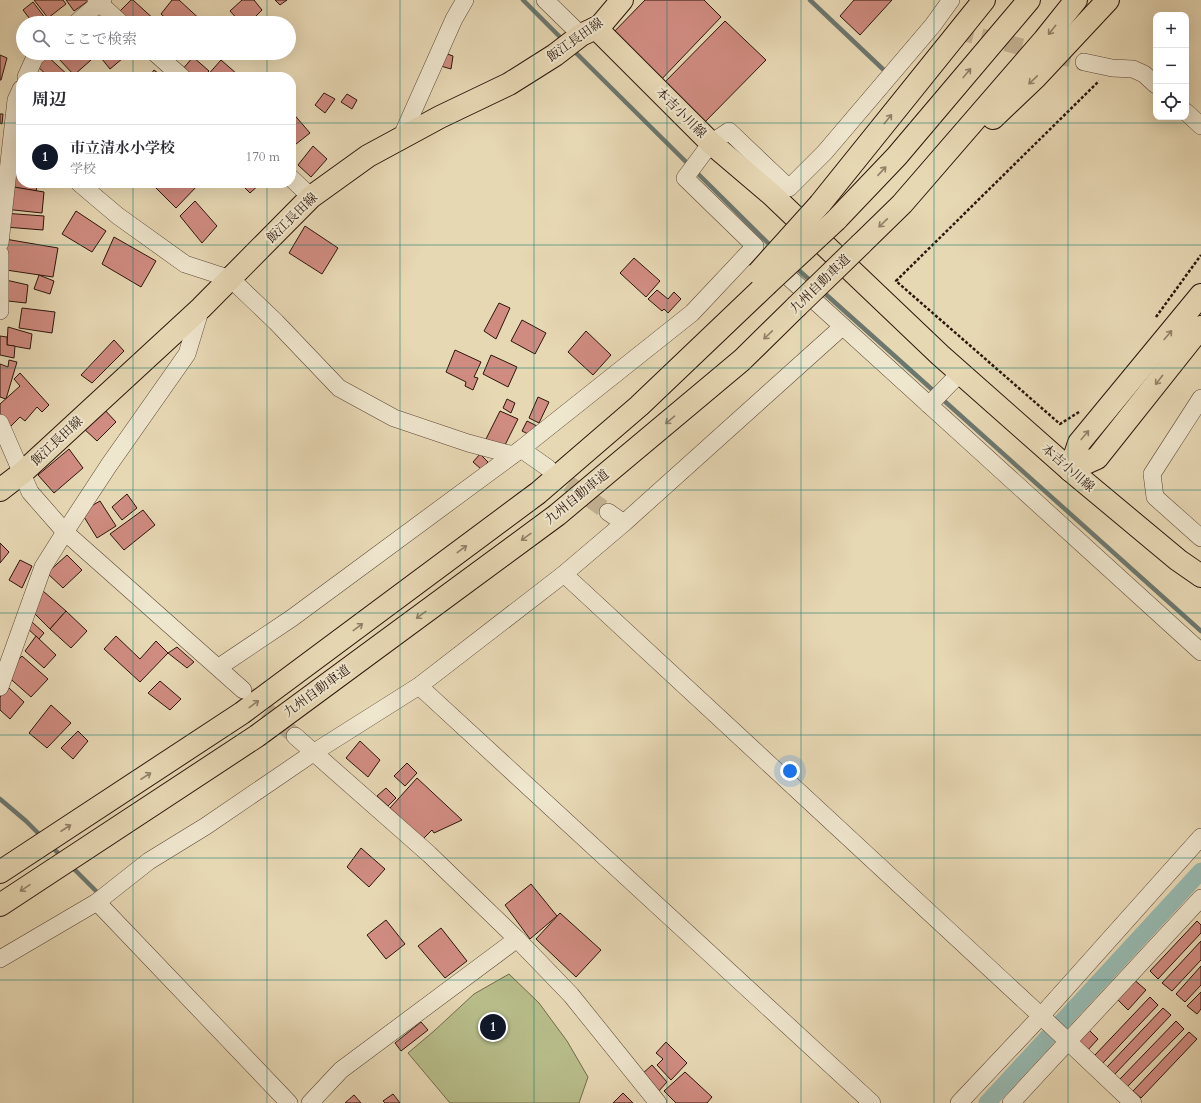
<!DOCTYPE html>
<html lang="ja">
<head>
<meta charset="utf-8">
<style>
	body { margin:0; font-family:Cardo,"Noto Serif JP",serif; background:#f2f2f3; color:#2b2b33 }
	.controls { position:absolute; right:12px; top:12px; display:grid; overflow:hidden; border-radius:8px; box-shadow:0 4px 16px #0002 }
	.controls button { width:36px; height:36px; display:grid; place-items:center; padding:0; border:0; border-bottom:1px solid #e1e1e2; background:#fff; color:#2b2b33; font:20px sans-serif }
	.you { position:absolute; left:790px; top:771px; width:14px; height:14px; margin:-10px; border:3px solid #fff; border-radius:50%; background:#1a73e8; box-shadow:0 0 0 6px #1a73e833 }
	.badge { display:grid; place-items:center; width:26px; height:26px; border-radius:50%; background:#111827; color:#fff; font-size:13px; font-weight:700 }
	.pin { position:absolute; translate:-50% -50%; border:2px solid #fff; box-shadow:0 1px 4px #0006 }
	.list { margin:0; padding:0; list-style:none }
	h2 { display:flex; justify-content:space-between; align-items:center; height:52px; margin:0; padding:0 16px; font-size:17px }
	h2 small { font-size:13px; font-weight:400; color:#7c7c81 }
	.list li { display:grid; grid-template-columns:26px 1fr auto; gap:12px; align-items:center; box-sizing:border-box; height:64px; padding:0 16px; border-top:1px solid #e1e1e2 }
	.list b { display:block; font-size:15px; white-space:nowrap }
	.list p { margin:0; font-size:13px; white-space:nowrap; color:#7c7c81 }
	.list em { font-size:13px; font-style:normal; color:#7c7c81 }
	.icon { flex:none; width:22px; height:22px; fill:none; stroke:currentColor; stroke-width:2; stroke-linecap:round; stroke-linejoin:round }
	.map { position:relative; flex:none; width:1201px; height:1103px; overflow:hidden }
	.search { position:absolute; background:#fff; box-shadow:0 4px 16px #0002; left:16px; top:16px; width:280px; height:44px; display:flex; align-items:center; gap:10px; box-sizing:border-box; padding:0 14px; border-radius:22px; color:#7c7c81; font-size:15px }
	.panel { position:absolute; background:#fff; box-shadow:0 4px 16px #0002; left:16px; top:72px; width:280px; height:116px; border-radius:16px }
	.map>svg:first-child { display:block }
	.green { fill:#b8be8b; stroke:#726a4b }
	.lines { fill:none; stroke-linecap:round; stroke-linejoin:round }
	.stream { stroke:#6c776e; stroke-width:4.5 }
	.canal { stroke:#97b9b0; stroke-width:17 }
	.building { fill:#d08c81; stroke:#2c150b }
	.minor-tunnel { stroke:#c2b192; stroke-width:17; stroke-dasharray:17 8; stroke-linecap:butt }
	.minor-casing { stroke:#5b4635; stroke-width:18 }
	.major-casing { stroke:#2c150b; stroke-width:24 }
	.highway-casing { stroke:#2c150b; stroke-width:24 }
	.path { stroke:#2c150b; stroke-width:2.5; stroke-dasharray:3 2; stroke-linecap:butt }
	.minor { stroke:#efe6ce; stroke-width:17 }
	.major { stroke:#e7d8b4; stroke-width:22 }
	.highway { stroke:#e7d8b4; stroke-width:22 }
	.highway-bridge-casing { stroke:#2c150b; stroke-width:24; stroke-linecap:butt }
	.highway-bridge { stroke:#e7d8b4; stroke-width:22 }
	.oneway { stroke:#938068 }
	.grid { fill:none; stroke:#0f766e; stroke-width:1; stroke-opacity:0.55 }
	.labels { text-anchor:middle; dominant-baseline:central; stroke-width:4; stroke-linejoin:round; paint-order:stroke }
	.street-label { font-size:13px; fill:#2c150b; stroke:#efe6ce }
</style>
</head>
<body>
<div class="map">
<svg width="1201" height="1103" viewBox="0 0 1201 1103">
	<rect width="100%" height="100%" fill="#e7d8b4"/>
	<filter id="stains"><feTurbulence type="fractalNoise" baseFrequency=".005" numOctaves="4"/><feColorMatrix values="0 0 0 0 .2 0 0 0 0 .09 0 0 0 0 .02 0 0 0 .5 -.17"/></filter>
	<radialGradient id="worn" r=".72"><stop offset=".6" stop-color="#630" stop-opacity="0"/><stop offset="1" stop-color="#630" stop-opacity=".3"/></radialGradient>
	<path class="green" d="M509 974 539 1003 567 1041 588 1077 579 1103H450L408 1053 434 1031 474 994Z"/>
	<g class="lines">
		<g class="stream">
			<path d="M523 0 564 41"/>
			<path d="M810 0 887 73"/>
			<path d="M572 49 773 248"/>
			<path d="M794 266 812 282"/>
			<path d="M821 290 936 393"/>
			<path d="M941 398 1201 631"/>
			<path d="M0 799 26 821 42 837"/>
			<path d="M50 845 62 857"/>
			<path d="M71 866 100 895"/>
		</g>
		<path class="canal" d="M987 1103 1201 871"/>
	</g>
	<g class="building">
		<path d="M34 0H63L66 4 48 18Z"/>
		<path d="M66 0H87L88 1 74 11Z"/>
		<path d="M131 0H133L157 22 125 23 116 15Z"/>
		<path d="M172 0H179L204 23H171L161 14Z"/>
		<path d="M242 0H254L262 10 249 23H241L230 11Z"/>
		<path d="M275 0H287L280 5Z"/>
		<path d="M645 0H704L721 17 657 84 608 38Z"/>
		<path d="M854 0H892L860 35 840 16Z"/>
		<path d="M33 2 49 23H33L23 10Z"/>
		<path d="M725 21 766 60 700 127 659 88Z"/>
		<path d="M439 51 453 56 451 69 434 64Z"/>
		<path d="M61 53H85L91 60 74 75 57 57Z"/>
		<path d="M97 53H129L110 69Z"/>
		<path d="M0 55 7 58 1 80H0Z"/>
		<path d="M46 55 70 77H49L37 66Z"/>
		<path d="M193 57 209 71 203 77H190L182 70Z"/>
		<path d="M221 60 237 74 234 77H206Z"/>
		<path d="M154 70 163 77H149Z"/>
		<path d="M324 93 335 99 325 113 315 105Z"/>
		<path d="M347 94 357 100 352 109 341 102Z"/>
		<path d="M291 111 310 133 291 148Z"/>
		<path d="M0 114H3L2 124 0 123Z"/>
		<path d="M313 146 327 159 311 177 298 165Z"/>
		<path d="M8 172 21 173V183H38L36 191 7 186Z"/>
		<path d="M151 183H199V184L176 208Z"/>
		<path d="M240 183H261L250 193Z"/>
		<path d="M14 187 44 192 42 213 4 209Z"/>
		<path d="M195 201 217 226 202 243 180 216Z"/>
		<path d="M76 211 106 231 92 252 62 234Z"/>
		<path d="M3 213 44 216 43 230 5 227Z"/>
		<path d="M305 226 338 248 322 274 289 253Z"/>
		<path d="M114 237 156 261 141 287 102 264Z"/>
		<path d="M5 239 58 248 53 277 6 270Z"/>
		<path d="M634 258 660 281 646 297 620 273Z"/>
		<path d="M39 275 54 281 50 294 34 289Z"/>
		<path d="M6 280 28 285 26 303 8 301Z"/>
		<path d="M657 290 668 299 674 292 681 299 668 313 664 309 662 311 648 299Z"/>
		<path d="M499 303 510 308 496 339 484 331Z"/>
		<path d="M22 308 55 312 52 333 19 328Z"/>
		<path d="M522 320 546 333 535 354 511 341Z"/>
		<path d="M8 327 32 334 30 349 7 345Z"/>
		<path d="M586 331 611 355 593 375 568 352Z"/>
		<path d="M0 336 7 337V345L15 346 14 358 0 355Z"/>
		<path d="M114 340 124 351 92 383 81 375Z"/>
		<path d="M455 350 481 362 474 377 478 378 473 390 465 386 466 382 446 372Z"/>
		<path d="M491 355 517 367 508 387 483 374Z"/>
		<path d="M9 360 17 362 6 399 0 397V364L8 367Z"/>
		<path d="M20 373 49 405 42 412 37 407 25 421 20 417 8 429 0 417V404L20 386 14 379Z"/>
		<path d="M538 397 549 402 539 423 529 418Z"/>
		<path d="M507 399 515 403 511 413 503 408Z"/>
		<path d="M103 408 116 422 97 441 82 427Z"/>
		<path d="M500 411 518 419 503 449 486 439Z"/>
		<path d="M527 421 537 426 532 436 522 431Z"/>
		<path d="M69 449 83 468 54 493 38 475Z"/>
		<path d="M480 454 488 462 481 469 473 462Z"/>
		<path d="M127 494 137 508 122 520 112 507Z"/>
		<path d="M100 501 116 526 97 538 81 512Z"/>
		<path d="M143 510 155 525 124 550 110 534Z"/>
		<path d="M0 543 9 552 0 563Z"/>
		<path d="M67 555 82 570 63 588 47 573Z"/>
		<path d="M20 560 32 566 22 588 9 580Z"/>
		<path d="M43 591 66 611 50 629 29 608Z"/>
		<path d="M66 611 87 631 71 648 50 629Z"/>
		<path d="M32 622 44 633 39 639 27 628Z"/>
		<path d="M36 636 56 655 44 668 25 651Z"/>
		<path d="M116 636 140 659 156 641 168 653 140 682 104 649Z"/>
		<path d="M177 647 194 662 187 668 168 653Z"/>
		<path d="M22 656 48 679 31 697 5 674Z"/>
		<path d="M160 681 181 699 170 710 148 693Z"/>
		<path d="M9 688 24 702 10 719 0 710V697Z"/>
		<path d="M51 705 71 723 47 748 29 733Z"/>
		<path d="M78 731 88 741 73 759 61 748Z"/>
		<path d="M360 741 380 760 368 777 346 758Z"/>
		<path d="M407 763 417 773 405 786 394 776Z"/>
		<path d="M417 778 462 820 434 833 432 830 423 839 390 808Z"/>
		<path d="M386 788 396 798 388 806 377 796Z"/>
		<path d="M361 848 385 869 369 887 347 867Z"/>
		<path d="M531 884 557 916 530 939 505 905Z"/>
		<path d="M560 913 601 950 576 977 536 939Z"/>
		<path d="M386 920 405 944 386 959 367 935Z"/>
		<path d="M1197 921 1201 925V933L1158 979 1150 971Z"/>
		<path d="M441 928 467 961 445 978 418 946Z"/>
		<path d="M1201 941V960L1172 991 1162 983Z"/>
		<path d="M1201 966V985L1185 1002 1176 994Z"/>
		<path d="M1132 978 1146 990 1128 1010 1115 997Z"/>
		<path d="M1201 992V1009L1197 1014 1187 1006Z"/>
		<path d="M1150 997 1158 1005 1102 1064 1094 1056Z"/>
		<path d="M1163 1008 1171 1015 1114 1075 1107 1067Z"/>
		<path d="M1176 1021 1184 1029 1127 1087 1119 1080Z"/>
		<path d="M421 1022 428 1030 401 1051 395 1043Z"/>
		<path d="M1088 1029 1098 1039 1086 1052 1075 1043Z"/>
		<path d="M1189 1032 1197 1039 1141 1098 1133 1091Z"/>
		<path d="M666 1042 687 1063 671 1080 657 1065 663 1059 656 1053Z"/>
		<path d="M652 1065 667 1082 657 1093 641 1075Z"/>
		<path d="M685 1072 712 1097 707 1103H676L664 1091Z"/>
		<path d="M623 1093 633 1103H613Z"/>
		<path d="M393 1094 397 1099 400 1103H385L383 1101Z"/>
		<path d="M354 1095 361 1103H345Z"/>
	</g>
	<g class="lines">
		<g class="minor-tunnel">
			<path d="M957 31 1084 62"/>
			<path d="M548 469 608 512"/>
			<path d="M248 694 295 736"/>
		</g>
		<g class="minor-casing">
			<g id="minor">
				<path d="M96 0 121 23"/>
				<path d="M545 0 581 35"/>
				<path d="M76 23 103 0"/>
				<path d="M155 53 182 77"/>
				<path d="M1084 62 1112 68 1133 69 1144 74 1156 85"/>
				<path d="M26 77 35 57 40 53"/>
				<path d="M1186 112 1201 126"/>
				<path d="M401 138 454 19 465 0"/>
				<path d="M291 178 311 197"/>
				<path d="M79 183 118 216 185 264 231 279 276 322 339 388 394 418 468 443 513 455"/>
				<path d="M0 243 16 100 21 89"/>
				<path d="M0 254V311"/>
				<path d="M773 263 1201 652"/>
				<path d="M1201 398 1152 474 1155 497 1201 538"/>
				<path d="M929 405 960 373"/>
				<path d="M0 423 30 492 65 532 243 690"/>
				<path d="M521 449 548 468"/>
				<path d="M608 512 624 523"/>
				<path d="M564 574 1041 1016 1133 1103"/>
				<path d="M219 667 292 618 521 449 692 313 755 246 685 178 711 143 729 131 789 188 825 152 933 25 951 0"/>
				<path d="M419 686 872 1103"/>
				<path d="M0 687 43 567 65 532 109 465 187 354 201 308"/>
				<path d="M295 736 429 854 517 939 571 995 658 1103"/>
				<path d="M97 902 289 1103"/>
				<path d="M0 959 97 902 149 861 206 826 313 753 419 686 564 574 624 523 842 327"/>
				<path d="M310 1103 341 1070 517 939"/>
				<path d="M959 1103 1041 1016 1201 837"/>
				<path d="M1011 1103 1201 898"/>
			</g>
		</g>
		<g class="major-casing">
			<g id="major">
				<path d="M596 28 711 143 771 194 940 355 1070 470 1178 560 1201 576"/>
				<path d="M0 490 22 473 201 308 311 197 368 156 440 117 509 84 555 55 581 35 600 26 622 0"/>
			</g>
		</g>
		<g class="highway-casing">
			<g id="highway">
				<path d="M993 118 1036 77 1108 0"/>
				<path d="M820 204 984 0"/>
				<path d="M836 220 897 156 1029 0"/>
				<path d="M861 244 902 204 1044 40 1076 0"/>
				<path d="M1070 470 1079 443 1201 295"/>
				<path d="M1070 470 1097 458 1201 327"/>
				<path d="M0 872 242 713 538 493 639 406 766 285"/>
				<path d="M0 905 257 736 557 515 742 360 796 307"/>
			</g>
		</g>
		<g class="path">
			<path d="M1156 317 1201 255"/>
			<path d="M1079 412 1060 424 896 281 1099 81"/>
		</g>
		<use href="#minor" class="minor"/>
		<use href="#major" class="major"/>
		<use href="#highway" class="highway"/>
		<g class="highway-bridge-casing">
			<g id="highway-bridge">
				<path d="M758 273 820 204"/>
				<path d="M766 285 836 220"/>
				<path d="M796 307 861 244"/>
			</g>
		</g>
		<use href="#highway-bridge" class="highway-bridge"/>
	</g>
	<defs><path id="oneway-shaft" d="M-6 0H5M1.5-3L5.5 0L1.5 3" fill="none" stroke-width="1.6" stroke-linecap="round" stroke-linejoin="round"/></defs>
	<g class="oneway">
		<use href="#oneway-shaft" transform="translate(1052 30) rotate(129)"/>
		<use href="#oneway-shaft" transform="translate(967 73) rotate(-50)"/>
		<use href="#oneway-shaft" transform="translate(1033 80) rotate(136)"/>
		<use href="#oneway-shaft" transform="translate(888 119) rotate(-51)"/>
		<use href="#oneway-shaft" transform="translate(882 171) rotate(-47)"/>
		<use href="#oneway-shaft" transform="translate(883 223) rotate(136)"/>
		<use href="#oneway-shaft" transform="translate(768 335) rotate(136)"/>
		<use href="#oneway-shaft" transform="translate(1168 335) rotate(-50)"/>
		<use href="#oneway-shaft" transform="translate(1159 380) rotate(128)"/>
		<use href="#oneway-shaft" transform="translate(670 420) rotate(140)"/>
		<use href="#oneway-shaft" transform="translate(1085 435) rotate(-50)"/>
		<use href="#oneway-shaft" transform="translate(526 537) rotate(144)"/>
		<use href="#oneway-shaft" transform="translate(462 549) rotate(-37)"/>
		<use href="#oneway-shaft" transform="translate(421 615) rotate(144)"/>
		<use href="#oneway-shaft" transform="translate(358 627) rotate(-37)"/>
		<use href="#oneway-shaft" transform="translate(254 704) rotate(-37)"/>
		<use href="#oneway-shaft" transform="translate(146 776) rotate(-33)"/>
		<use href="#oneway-shaft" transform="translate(66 828) rotate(-33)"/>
		<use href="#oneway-shaft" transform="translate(25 888) rotate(146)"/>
	</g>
	<path class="grid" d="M133 0V23M267 0V23M400 0V1103M534 0V1103M667 0V1103M801 0V1103M934 0V1103M1068 0V1103M133 53V77M267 53V77M0 123H21M291 123H1201M133 183V1103M267 183V1103M0 245H1201M0 368H1201M0 490H1201M0 613H1201M0 735H1201M0 858H1201M0 980H1201"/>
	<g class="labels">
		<g class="street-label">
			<text transform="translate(575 40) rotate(-35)">飯江長田線</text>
			<text transform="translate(681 113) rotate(45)">本吉小川線</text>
			<text transform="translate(292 218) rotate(-44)">飯江長田線</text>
			<text transform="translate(820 284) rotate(-44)">九州自動車道</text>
			<text transform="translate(57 441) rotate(-43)">飯江長田線</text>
			<text transform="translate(1068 468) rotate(41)">本吉小川線</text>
			<text transform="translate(577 497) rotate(-39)">九州自動車道</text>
			<text transform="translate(317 691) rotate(-36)">九州自動車道</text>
		</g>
	</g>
	<rect width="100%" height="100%" filter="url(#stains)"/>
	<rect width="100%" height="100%" fill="url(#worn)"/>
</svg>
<div class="controls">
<button>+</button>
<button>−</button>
<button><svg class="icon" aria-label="locate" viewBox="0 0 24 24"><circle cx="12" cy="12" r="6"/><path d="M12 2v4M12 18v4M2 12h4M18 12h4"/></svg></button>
</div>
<div class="you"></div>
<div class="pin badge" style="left:493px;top:1027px">1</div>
<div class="search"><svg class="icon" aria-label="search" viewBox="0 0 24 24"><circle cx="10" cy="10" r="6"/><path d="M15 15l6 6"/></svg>ここで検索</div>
<section class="panel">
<h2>周辺<small></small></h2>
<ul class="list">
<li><span class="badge">1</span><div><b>市立清水小学校</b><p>学校</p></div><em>170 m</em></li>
</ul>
</section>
</div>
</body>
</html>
